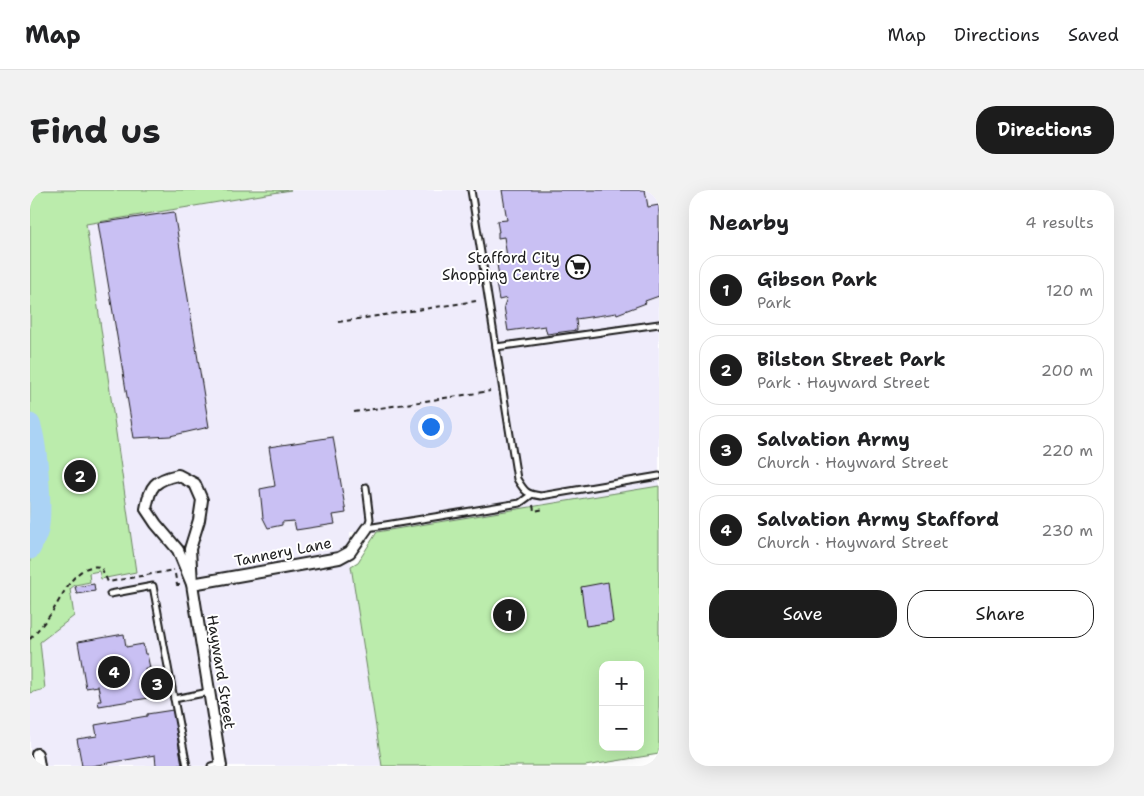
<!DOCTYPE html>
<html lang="en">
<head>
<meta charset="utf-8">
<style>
	body { margin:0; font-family:"Shantell Sans",sans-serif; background:#f2f2f2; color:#202124 }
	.controls { position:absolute; right:15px; bottom:15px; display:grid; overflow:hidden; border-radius:10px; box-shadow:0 5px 20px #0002 }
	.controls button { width:45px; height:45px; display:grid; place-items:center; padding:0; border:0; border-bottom:1px solid #e0e0e0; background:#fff; color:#202124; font:25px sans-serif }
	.you { position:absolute; left:400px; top:236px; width:18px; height:18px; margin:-12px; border:4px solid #fff; border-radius:50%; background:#1a73e8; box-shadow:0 0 0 8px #1a73e833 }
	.badge { display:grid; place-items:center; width:32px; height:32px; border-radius:50%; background:#1c1c1c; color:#fff; font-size:16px; font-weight:700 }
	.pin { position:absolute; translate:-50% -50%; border:2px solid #fff; box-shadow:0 1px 5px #0006 }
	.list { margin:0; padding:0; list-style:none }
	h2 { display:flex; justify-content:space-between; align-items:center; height:65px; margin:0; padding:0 20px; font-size:21px }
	h2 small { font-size:16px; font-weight:400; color:#757577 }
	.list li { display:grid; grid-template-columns:32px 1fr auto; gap:15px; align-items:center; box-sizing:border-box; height:70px; margin:0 10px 10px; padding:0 10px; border:1px solid #e0e0e0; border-radius:20px }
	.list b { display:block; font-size:19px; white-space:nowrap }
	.list p { margin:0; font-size:16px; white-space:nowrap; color:#757577 }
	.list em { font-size:16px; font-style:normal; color:#757577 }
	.actions { display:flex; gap:10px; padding:15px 20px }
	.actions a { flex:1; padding:11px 0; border:1px solid #1c1c1c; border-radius:20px; text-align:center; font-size:18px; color:#1c1c1c }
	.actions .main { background:#1c1c1c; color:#fff }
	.map { position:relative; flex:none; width:629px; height:576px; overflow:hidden; border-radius:20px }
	header { display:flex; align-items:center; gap:30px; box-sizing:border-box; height:70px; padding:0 25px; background:#fff; border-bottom:1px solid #e0e0e0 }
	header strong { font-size:24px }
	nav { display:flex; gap:28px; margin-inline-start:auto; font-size:18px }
	.intro { display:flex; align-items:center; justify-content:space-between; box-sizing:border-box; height:120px; padding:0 30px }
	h1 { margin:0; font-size:35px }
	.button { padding:12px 22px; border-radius:20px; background:#1c1c1c; color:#fff; font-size:18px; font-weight:700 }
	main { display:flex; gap:30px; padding:0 30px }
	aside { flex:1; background:#fff; border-radius:20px; box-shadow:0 5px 20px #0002 }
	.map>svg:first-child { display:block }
	.built { fill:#efecfb }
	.green { fill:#bbecac; stroke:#6c8464; fill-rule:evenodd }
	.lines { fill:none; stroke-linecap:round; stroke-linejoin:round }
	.river { stroke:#abd3f5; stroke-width:21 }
	.building { fill:#c9c0f3; stroke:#1c1c1c }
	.service-casing { stroke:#1c1c1c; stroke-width:9 }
	.minor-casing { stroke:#1c1c1c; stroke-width:14 }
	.path { stroke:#1c1c1c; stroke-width:2; stroke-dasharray:5 4; stroke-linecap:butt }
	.service { stroke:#fff; stroke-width:5 }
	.minor { stroke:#fff; stroke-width:10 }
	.labels { text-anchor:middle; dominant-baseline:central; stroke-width:4; stroke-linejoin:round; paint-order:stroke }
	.poi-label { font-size:15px; fill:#1c1c1c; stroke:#fff; text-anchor:end }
	.street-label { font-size:15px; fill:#1c1c1c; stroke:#fff }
</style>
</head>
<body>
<header>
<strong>Map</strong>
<nav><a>Map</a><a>Directions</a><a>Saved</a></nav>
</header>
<div class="intro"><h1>Find us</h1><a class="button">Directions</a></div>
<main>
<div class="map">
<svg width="629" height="576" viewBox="0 0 629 576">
	<rect width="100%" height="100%" fill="#fff"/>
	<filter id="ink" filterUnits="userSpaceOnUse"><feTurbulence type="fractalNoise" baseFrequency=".02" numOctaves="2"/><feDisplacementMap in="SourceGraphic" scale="10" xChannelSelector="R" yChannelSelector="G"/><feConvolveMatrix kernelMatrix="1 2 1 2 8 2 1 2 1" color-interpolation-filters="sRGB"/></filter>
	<g filter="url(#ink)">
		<path class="built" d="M261 0H629V296L347 342H320L321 376 352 576H0V503L15 499 9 452 44 426 40 400 45 395 60 392 58 383 69 381 71 389 106 382 56 34Z"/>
		<g class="green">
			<path d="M0 0H261L56 34 106 382 71 389 69 381 59 383 60 392 45 395 40 399 44 426 10 452 15 499 0 503Z"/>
			<path d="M629 296V564L555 576H352L321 376 328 372 347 342ZM573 475H610V557H573Z"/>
		</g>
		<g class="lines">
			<path class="river" d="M0 234C7 253 13 322 8 340 6 347 3 353 0 359"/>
		</g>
		<g class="building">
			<path d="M472 0H615L618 17 629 15V106L615 111 616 113 587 124V123L546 129 547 140 517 144 515 136 478 141 474 116 477 108 469 110 466 93 474 92 469 86 466 69 477 67 474 47 468 48V42H469L467 31 477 30Z"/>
			<path d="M144 22 179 237 140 246 104 248 68 33Z"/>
			<path d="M303 247 316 323 303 325 305 334 266 340 264 331 252 332V335L238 338 233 328 230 299 245 296 239 257Z"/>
			<path d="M578 392 583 432 556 436 551 397Z"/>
			<path d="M64 394 65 401 47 404 45 397Z"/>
			<path d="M94 444 96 457 113 454 115 464H117L120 478H115L116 486 121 485 122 490 134 488 136 500 124 502 125 507 69 516 68 511H71L68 496 56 498 48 452Z"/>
			<path d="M143 520 152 575 126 576 125 565 61 576H52L47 549 67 546 65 535 117 526V524Z"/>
		</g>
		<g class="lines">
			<g class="service-casing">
				<g id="service">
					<path d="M441 0 487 289C495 302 496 304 511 306L629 286"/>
					<path d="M466 157 629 134"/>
					<path d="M336 297 340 329 337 338 490 313 501 305"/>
					<path d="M80 404 123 396 144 509 179 502"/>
					<path d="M144 509 157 576"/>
					<path d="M181 576 190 574"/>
				</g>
			</g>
			<g class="minor-casing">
				<g id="minor">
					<path d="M162 394 148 360 126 334 116 319C120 295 125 290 148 285L165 294 172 310 169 330 160 359 162 394 191 576"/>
					<path d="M162 394 309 368 320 362 337 338"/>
					<path d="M7 564 9 576"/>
				</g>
			</g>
			<g class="path">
				<path d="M308 132 446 111"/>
				<path d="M324 222 460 201"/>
				<path d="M503 315 504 321 515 319"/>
				<path d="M145 384 147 395H151"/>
				<path d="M0 449C7 441 14 433 20 425 33 407 44 372 71 377L78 392 144 380"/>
			</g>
			<use href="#service" class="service"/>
			<use href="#minor" class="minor"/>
		</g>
	</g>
	<defs>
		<g id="supermarket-ring" transform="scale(1.25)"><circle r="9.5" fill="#fff" stroke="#1c1c1c" stroke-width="1.5"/><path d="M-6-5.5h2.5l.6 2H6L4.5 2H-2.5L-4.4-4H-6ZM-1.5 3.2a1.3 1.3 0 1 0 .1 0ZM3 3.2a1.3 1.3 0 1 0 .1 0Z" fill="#1c1c1c"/></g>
	</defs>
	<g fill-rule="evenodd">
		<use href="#supermarket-ring" x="548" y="77"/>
	</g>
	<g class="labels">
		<g class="poi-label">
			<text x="530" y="68">Stafford City<tspan x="530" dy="17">Shopping Centre</tspan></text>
		</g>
		<g class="street-label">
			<text transform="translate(253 362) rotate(-11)">Tannery Lane</text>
			<text transform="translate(191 482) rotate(81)">Hayward Street</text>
		</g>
	</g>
</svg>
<div class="controls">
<button>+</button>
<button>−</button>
</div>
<div class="you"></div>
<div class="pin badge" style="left:479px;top:425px">1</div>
<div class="pin badge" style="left:50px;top:286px">2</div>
<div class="pin badge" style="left:127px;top:494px">3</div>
<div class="pin badge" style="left:84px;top:482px">4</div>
</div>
<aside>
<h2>Nearby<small>4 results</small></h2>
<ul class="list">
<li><span class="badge">1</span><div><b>Gibson Park</b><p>Park</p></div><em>120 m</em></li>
<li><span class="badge">2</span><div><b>Bilston Street Park</b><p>Park · Hayward Street</p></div><em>200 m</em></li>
<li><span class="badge">3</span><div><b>Salvation Army</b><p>Church · Hayward Street</p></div><em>220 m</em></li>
<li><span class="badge">4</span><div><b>Salvation Army Stafford</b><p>Church · Hayward Street</p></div><em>230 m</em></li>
</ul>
<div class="actions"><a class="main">Save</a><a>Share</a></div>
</aside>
</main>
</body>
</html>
